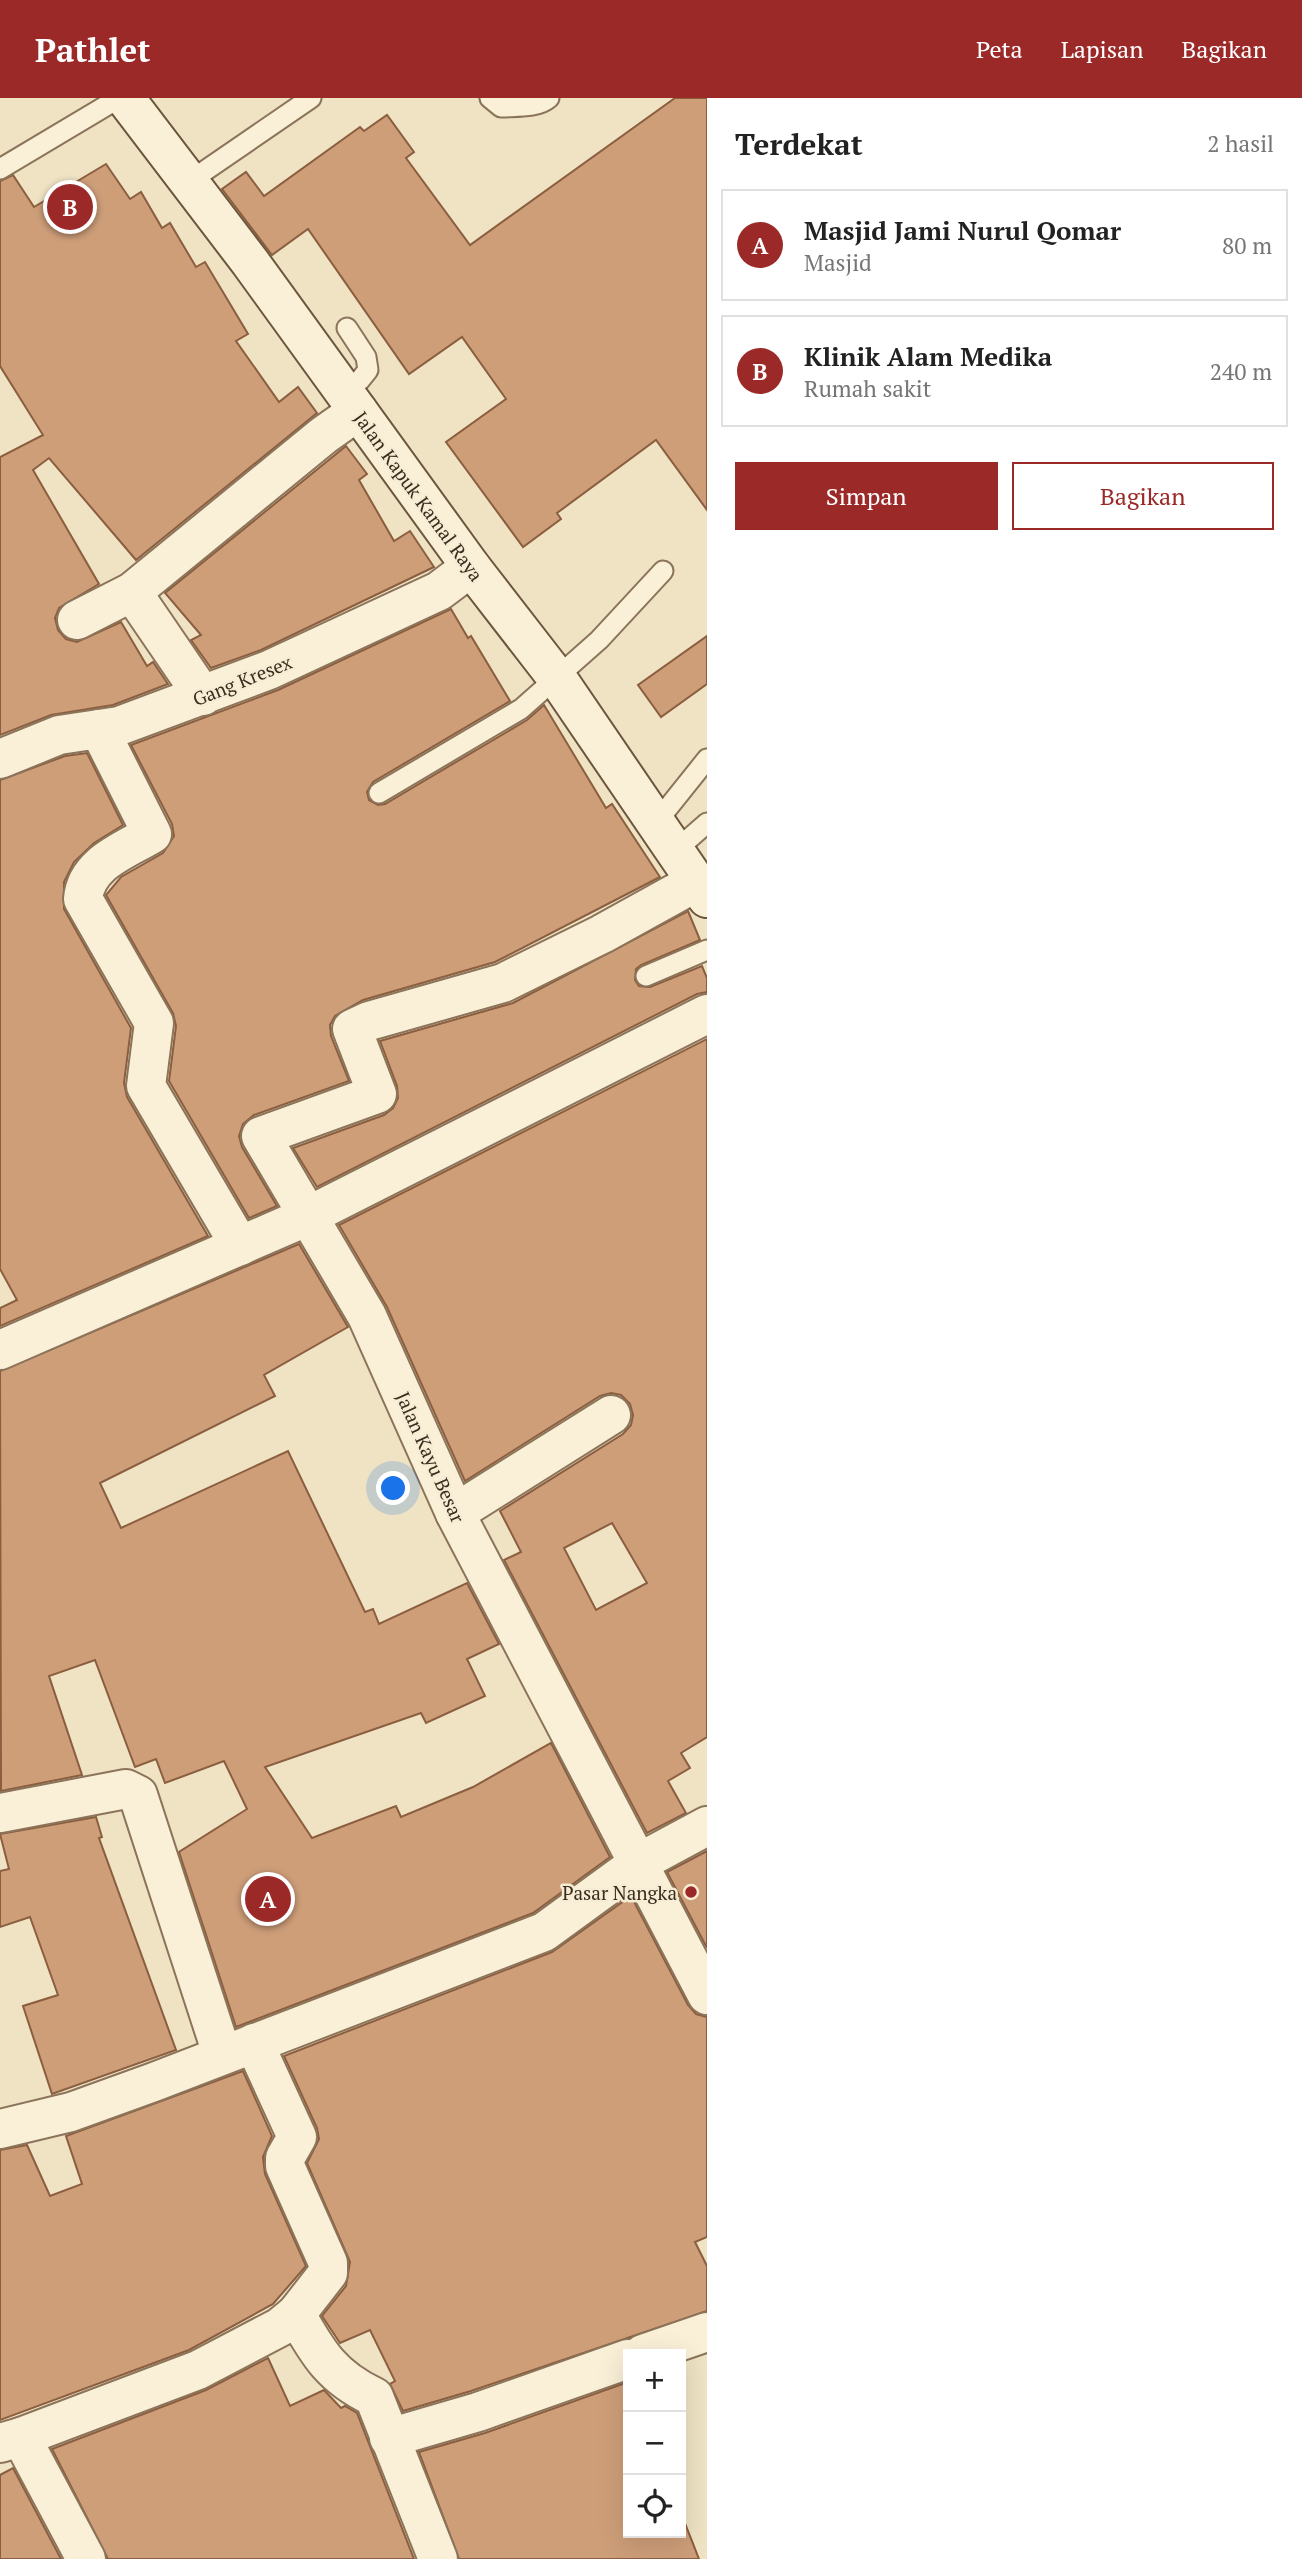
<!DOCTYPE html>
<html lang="id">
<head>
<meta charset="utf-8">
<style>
	body { margin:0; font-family:"PT Serif",serif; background:#f6f6f6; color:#222 }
	.controls { position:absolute; right:21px; bottom:21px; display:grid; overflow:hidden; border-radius:0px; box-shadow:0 7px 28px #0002 }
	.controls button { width:63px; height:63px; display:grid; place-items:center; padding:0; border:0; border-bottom:2px solid #e0e0e0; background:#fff; color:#222; font:35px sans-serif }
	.you { position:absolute; left:394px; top:1391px; width:24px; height:24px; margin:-18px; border:5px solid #fff; border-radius:50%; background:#1a73e8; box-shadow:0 0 0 10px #1a73e833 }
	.badge { display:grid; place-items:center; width:46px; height:46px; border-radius:50%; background:#9b2928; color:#fff; font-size:23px; font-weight:700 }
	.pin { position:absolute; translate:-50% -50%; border:4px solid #fff; box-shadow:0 2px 7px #0006 }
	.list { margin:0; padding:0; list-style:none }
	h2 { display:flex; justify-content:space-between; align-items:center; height:91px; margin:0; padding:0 28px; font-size:30px }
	h2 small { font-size:23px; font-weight:400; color:#767676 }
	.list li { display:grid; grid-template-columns:46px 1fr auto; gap:21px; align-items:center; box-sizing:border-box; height:112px; margin:0 14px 14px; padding:0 14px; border:2px solid #e0e0e0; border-radius:0px }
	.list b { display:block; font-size:26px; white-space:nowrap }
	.list p { margin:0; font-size:23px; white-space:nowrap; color:#767676 }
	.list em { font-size:23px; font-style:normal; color:#767676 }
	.actions { display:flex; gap:14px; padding:21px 28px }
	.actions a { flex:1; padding:16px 0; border:2px solid #9b2928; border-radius:0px; text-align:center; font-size:24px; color:#9b2928 }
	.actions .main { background:#9b2928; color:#fff }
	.icon { flex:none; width:38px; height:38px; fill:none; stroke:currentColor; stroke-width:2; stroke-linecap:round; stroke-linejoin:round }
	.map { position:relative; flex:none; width:707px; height:2461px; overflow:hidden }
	header { display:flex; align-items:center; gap:42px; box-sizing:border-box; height:98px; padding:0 35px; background:#9b2928; color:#fff }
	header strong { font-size:33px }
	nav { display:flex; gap:38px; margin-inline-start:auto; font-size:24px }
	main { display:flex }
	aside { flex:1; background:#fff }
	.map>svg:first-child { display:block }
	.building { fill:#ce9e79; stroke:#8a5e3f; stroke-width:2; fill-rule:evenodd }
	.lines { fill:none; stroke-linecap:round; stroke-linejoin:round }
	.service-casing { stroke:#8b745a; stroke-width:23 }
	.minor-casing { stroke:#8b745a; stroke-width:42 }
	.secondary-casing { stroke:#6c553d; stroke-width:42 }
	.service { stroke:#faf0d8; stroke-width:19 }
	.minor { stroke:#faf0d8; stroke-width:38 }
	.secondary { stroke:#faf0d8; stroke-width:38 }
	.poi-dot { fill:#9b2928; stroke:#f7edd4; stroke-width:2.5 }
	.labels { text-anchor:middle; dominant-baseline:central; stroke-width:5; stroke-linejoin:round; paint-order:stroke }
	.street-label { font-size:19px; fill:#3a2c1e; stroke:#f7edd4 }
	.poi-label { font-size:19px; fill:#3a2c1e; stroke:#f7edd4; text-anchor:end }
</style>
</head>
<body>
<header>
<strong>Pathlet</strong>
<nav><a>Peta</a><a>Lapisan</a><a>Bagikan</a></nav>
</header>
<main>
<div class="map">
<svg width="707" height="2461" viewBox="0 0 707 2461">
	<rect width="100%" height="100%" fill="#efe3c4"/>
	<g class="building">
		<path d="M675 0H707V412L656 342 557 415 561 421 523 449 446 344 506 301 462 239 409 276 308 131 272 157 222 91 246 74 264 98 360 29 364 33 387 17 414 54 406 60 470 147Z"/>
		<path d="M106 66 130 101 141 94 162 130 170 125 196 169 205 164 248 236 236 243 279 304 298 289 317 315 136 462 49 360 33 372 99 486 59 510 55 520 58 532 66 541 77 544 121 524 147 568 153 564 168 586 113 607 51 617 0 637V359L43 337 0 268V83L13 77 34 109Z"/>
		<path d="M346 348 367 376 359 382 394 443 410 433 434 469 261 552 211 570 191 542 201 537 165 495Z"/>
		<path d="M451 511 468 540 471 538 510 603 373 684 367 694 369 702 378 707 385 706 527 622 544 607 606 710 612 706 660 779 495 864 363 902 335 918 330 927 331 938 349 983 254 1017 243 1026 239 1038 242 1049 277 1108 249 1120 169 983 176 928 173 915 106 797 121 779 163 755 174 738 172 726 131 647 278 592Z"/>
		<path d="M707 538V586L661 619 638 587Z"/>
		<path d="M87 655 123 727 94 745 74 764 64 784V811L131 930 124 985 127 999 208 1138 0 1228V1210L17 1202 0 1171V682L65 658Z"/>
		<path d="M688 813 700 842 641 867 636 871 635 882 639 888 650 889 702 868 707 880V894L697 896 317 1089 293 1050 384 1017 393 1010 398 1000 397 988 380 943 513 905Z"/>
		<path d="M707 941V1639L681 1655 690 1670 668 1683 686 1715 647 1735 504 1462 521 1454 500 1413 623 1336 631 1327 633 1317 630 1306 621 1297 611 1295 600 1298 465 1383 387 1209 339 1127ZM612 1425 647 1485 596 1512 564 1450Z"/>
		<path d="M299 1146 348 1229 264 1277 275 1298 100 1385 121 1430 288 1353 365 1514 373 1511 379 1526 467 1485 499 1546 467 1561 485 1598 426 1625 421 1615 265 1669 312 1740 396 1708 401 1719 473 1689 551 1645 610 1759 533 1815 236 1929 179 1754 247 1711 224 1663 165 1685 156 1661 135 1669 95 1562 49 1578 82 1677 1 1693 0 1273Z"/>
		<path d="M96 1719 102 1739 99 1740 176 1952 52 1996 23 1908 58 1897 30 1819 0 1829V1773L9 1771 0 1736Z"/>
		<path d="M707 1753V1850L667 1774Z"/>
		<path d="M631 1798 688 1907 696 1916 707 1919V2139L695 2144 707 2168V2213L471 2293 403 2313 390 2286 395 2283 370 2232 340 2245 322 2218 346 2188 350 2164 307 2065 319 2041 317 2030 284 1958 552 1854Z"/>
		<path d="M243 1973 272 2038 263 2059 265 2076 306 2168 273 2206 189 2252 0 2322V2052L27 2047 50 2098 82 2086 66 2038Z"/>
		<path d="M268 2260 290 2308 324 2292 341 2310 345 2308 357 2315 414 2461H108L52 2351 206 2292Z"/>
		<path d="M628 2284V2435H681V2415L699 2461H459L419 2354 485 2335Z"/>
		<path d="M13 2370 61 2461H0V2377Z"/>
	</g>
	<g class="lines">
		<g class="service-casing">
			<g id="service">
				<path d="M490 0 501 9C516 8 538 10 549 0"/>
				<path d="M0 71 119 0"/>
				<path d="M190 83 311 0"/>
				<path d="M342 293 360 282 368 272 366 259 347 230"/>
				<path d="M379 695 521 611 599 542 663 473"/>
				<path d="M655 726 707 661"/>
				<path d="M675 753 707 725"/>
				<path d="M646 878 707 852"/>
			</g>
		</g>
		<g class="minor-casing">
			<g id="minor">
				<path d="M132 494 203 598"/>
				<path d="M77 522 132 494 324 337 358 313"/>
				<path d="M99 631 152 736C124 753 86 765 83 801L154 925 146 988 240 1148"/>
				<path d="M0 661 59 637 119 628 269 572 439 493 471 469"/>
				<path d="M696 784 602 836 503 885 369 923 352 931 377 996 261 1038 367 1218 455 1415 707 1897"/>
				<path d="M0 1252 306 1119 707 916"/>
				<path d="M455 1415 611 1317"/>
				<path d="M0 1715 126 1691 138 1697 222 1956"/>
				<path d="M254 1945 297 2039 285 2060V2068L328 2165V2175L296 2216C318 2256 332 2279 374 2299L438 2461"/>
				<path d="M0 2031 71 2014 154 1984 544 1834 640 1764 707 1728"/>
				<path d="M643 2256 707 2234"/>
				<path d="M21 2339 198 2272 280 2229 296 2216"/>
				<path d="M389 2340 478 2314 628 2261"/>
				<path d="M0 2345 21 2339 86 2461"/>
			</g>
		</g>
		<g class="secondary-casing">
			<path id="secondary" d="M125 0 250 164 471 469 557 580 707 800"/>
		</g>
		<use href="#service" class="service"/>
		<use href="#minor" class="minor"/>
		<use href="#secondary" class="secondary"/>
	</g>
	<circle class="poi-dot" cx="691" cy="1794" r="7"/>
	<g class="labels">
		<g class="street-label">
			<text transform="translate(419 398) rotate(54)">Jalan Kapuk Kamal Raya</text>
			<text transform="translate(242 582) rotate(-22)">Gang Kresex</text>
			<text transform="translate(431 1359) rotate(66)">Jalan Kayu Besar</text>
		</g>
		<g class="poi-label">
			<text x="677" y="1794">Pasar Nangka</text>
		</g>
	</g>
</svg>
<div class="controls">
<button>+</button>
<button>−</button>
<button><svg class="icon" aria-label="locate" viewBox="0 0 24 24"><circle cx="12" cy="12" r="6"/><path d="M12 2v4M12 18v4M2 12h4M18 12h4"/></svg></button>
</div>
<div class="you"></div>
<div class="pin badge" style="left:268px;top:1801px">A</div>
<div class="pin badge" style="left:70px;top:109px">B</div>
</div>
<aside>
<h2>Terdekat<small>2 hasil</small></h2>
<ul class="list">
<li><span class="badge">A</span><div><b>Masjid Jami Nurul Qomar</b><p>Masjid</p></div><em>80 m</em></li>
<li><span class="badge">B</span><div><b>Klinik Alam Medika</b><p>Rumah sakit</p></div><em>240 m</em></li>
</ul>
<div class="actions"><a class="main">Simpan</a><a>Bagikan</a></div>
</aside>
</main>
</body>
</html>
